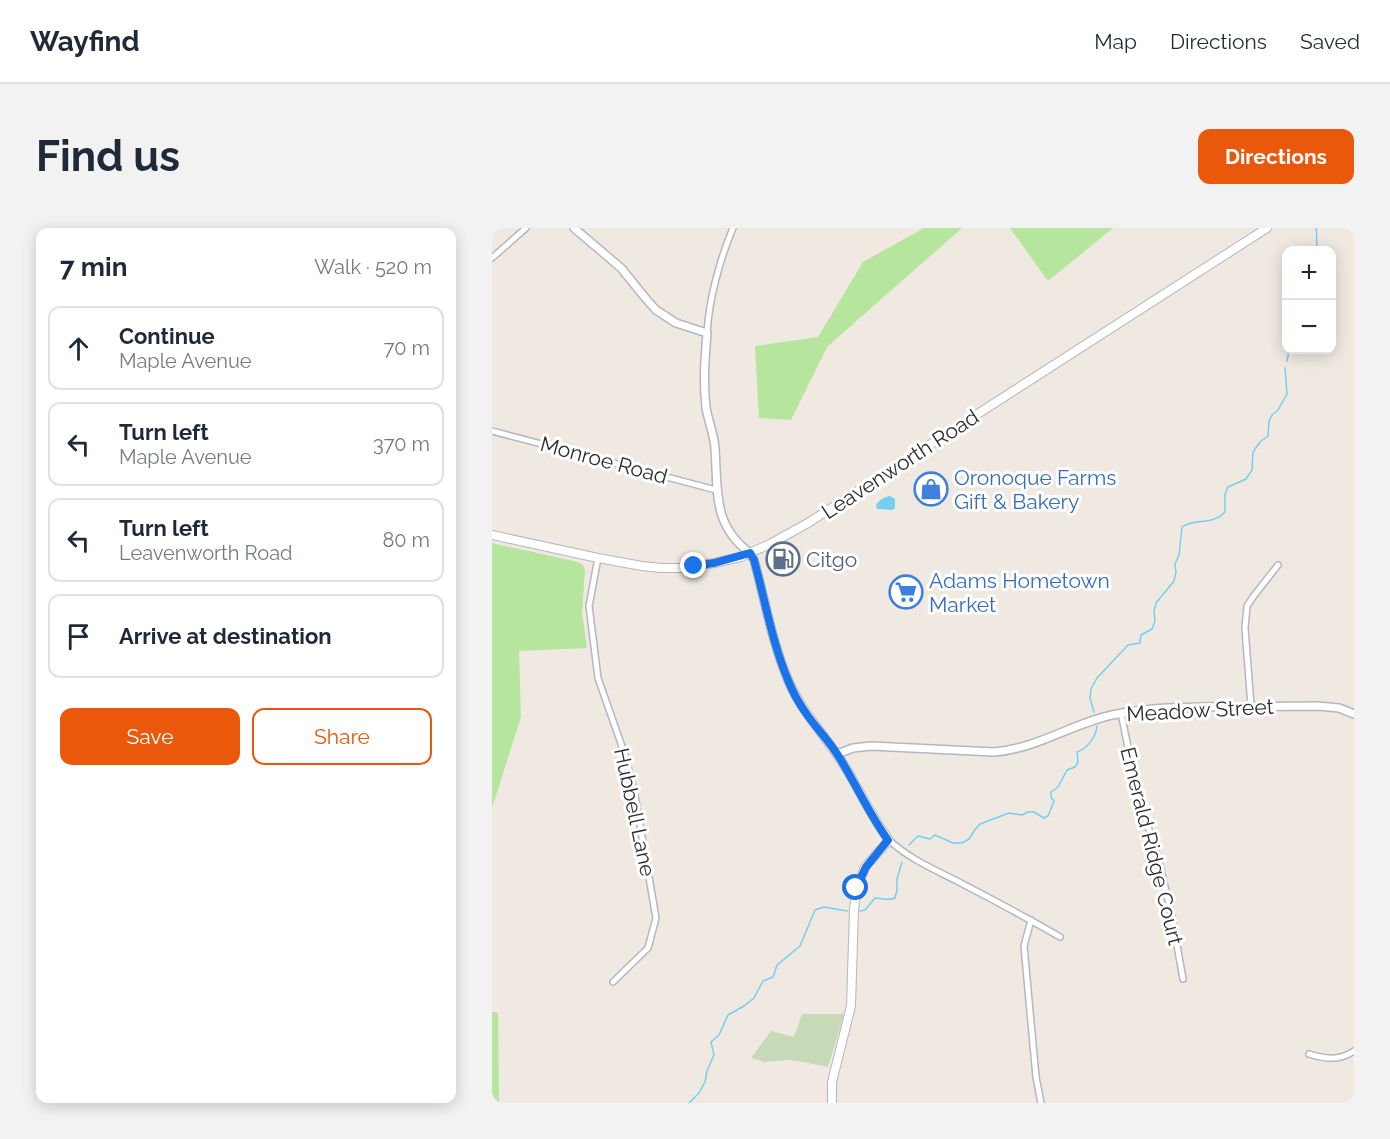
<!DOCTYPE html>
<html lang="en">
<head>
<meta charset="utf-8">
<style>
	body { margin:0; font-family:Raleway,sans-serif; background:#f2f2f3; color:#1f2937 }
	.controls { position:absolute; right:18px; top:18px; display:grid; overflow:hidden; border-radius:12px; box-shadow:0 3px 15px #0003 }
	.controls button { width:54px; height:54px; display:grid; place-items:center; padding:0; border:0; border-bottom:2px solid #e0e1e3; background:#fff; color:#1f2937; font:30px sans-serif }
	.stop { position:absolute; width:18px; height:18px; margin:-14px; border:4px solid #1a73e8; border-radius:50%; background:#fff }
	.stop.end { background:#1a73e8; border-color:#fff; box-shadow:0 2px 6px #0008 }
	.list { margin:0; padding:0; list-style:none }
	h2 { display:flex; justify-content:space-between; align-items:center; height:78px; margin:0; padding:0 24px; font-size:26px }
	h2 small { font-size:20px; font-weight:400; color:#747a83 }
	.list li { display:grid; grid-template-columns:39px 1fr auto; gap:18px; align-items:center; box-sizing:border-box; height:84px; margin:0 12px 12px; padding:0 12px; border:2px solid #e0e1e3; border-radius:12px }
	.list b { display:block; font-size:22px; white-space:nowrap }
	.list p { margin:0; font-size:20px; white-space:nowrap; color:#747a83 }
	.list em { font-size:20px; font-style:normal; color:#747a83 }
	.actions { display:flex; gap:12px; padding:18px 24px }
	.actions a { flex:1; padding:14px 0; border:2px solid #ea580c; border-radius:12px; text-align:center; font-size:21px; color:#ea580c }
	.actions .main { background:#ea580c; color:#fff }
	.icon { flex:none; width:33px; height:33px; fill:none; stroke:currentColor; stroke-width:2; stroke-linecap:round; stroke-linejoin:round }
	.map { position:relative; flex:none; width:862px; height:875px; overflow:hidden; border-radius:12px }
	header { display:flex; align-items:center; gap:36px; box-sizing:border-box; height:84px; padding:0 30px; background:#fff; border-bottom:2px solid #e0e1e3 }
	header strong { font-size:28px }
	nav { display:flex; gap:33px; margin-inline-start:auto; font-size:21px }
	.intro { display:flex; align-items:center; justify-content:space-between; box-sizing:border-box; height:144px; padding:0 36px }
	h1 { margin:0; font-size:42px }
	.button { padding:15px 27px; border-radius:12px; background:#ea580c; color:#fff; font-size:21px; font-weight:700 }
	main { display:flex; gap:36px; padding:0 36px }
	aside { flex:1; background:#fff; border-radius:12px; box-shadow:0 3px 15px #0003 }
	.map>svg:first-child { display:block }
	.green { fill:#b6e59e }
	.cemetery { fill:#c8d9b8 }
	.water { fill:#75cff0 }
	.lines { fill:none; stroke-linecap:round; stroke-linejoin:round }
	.stream { stroke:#75cff0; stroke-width:1.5 }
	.minor-casing { stroke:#b4b7c1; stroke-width:8 }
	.tertiary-casing { stroke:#b4b7c1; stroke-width:10 }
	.secondary-casing { stroke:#b4b7c1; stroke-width:10 }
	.minor { stroke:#fff; stroke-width:5 }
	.tertiary { stroke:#fff; stroke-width:7 }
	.secondary { stroke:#fff; stroke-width:8 }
	.route { stroke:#1a73e8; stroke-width:8 }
	.labels { text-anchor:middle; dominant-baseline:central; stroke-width:6; stroke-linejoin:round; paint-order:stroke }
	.street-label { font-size:21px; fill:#2e2e2e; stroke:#fff }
	.shop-label { font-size:21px; fill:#366cbe; stroke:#fff; text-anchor:start }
	.service-label { font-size:21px; fill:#4e5e75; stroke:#fff; text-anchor:start }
</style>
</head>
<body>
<header>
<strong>Wayfind</strong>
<nav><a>Map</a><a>Directions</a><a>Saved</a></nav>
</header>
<div class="intro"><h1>Find us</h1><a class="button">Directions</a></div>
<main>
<aside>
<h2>7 min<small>Walk · 520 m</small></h2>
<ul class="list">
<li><svg class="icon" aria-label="ahead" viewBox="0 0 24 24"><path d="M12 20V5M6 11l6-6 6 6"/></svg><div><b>Continue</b><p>Maple Avenue</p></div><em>70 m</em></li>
<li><svg class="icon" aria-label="left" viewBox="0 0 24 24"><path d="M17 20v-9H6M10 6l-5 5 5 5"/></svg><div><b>Turn left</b><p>Maple Avenue</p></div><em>370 m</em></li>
<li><svg class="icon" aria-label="left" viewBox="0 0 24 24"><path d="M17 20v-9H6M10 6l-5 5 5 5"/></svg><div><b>Turn left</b><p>Leavenworth Road</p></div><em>80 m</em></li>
<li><svg class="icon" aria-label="arrive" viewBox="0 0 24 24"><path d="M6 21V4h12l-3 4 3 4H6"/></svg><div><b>Arrive at destination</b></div></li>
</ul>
<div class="actions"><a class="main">Save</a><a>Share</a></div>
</aside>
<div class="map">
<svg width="862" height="875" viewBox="0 0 862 875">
	<rect width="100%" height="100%" fill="#efe9e1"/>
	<g class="green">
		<path d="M432 0H470L335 119 299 192 267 190 263 118 326 109 371 34Z"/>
		<path d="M518 0H621L556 53Z"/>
		<path d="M0 315 86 334 91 337 93 342 90 385 95 420 27 423 29 489 0 580Z"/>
		<path d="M0 784 6 785 7 875H0Z"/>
	</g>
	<path class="cemetery" d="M310 786H352L336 839 306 833 295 832 273 834 259 830 279 803 302 809Z"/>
	<path class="water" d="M398 268 403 271V280L400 282 385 281 384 277C387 272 392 269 398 268Z"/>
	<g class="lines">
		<g class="stream">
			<path d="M824 0C826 8 823 15 826 22"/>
			<path d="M794 92 793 93 794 101"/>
			<path d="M795 133 797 122"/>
			<path d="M602 484 598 470 599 461 605 450 636 417 648 415 649 407 660 401 663 393 662 383 664 375 682 353 684 344 683 336 687 327 690 299C700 290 720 298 733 284V266L736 259 754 251 760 242 761 224 768 214 776 208 777 193 780 187 786 182 795 166 793 140"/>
			<path d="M417 617 426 608 438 611 443 607 461 615H470L477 611 482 603 488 596 517 585 530 587 536 584H542L552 590 556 588 562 573 559 569V564L566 559 575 542 583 539 586 534 585 524C596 520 604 509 605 498"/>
			<path d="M368 683 373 682 383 670C390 670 397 673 403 670L405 662V651L410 634"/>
			<path d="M197 875 207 865 213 854 215 843 222 827 219 814 227 807 236 787 252 778 262 770 271 753 281 749 285 737 308 718 323 682 332 679 355 683"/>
		</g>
		<g class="minor-casing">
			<g id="minor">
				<path d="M0 30 34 0"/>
				<path d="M215 105C217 71 228 31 241 0"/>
				<path d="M0 203 224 262"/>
				<path d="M106 330 97 378 106 450 133 527 142 562 164 690 156 720 121 754"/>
				<path d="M759 478 753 400 755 378 761 369 786 337"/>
				<path d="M629 485 640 539 649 577 667 633 680 689 691 751"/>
				<path d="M397 612C416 630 441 641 465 653 499 671 534 689 568 709"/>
				<path d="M539 692 532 718 544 849 549 875"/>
				<path d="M817 826C833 831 847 833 862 823"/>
			</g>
		</g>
		<g class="tertiary-casing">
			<g id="tertiary">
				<path d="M82 0 129 40 155 72 164 82 184 95 215 105C213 130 211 154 214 179 216 193 222 206 223 220 226 262 220 297 258 325"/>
				<path d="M345 526 361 520 379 518 502 524C544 521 579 496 620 487 650 480 680 480 711 479 749 479 787 478 826 478L847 480 862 486"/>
			</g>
		</g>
		<g class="secondary-casing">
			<g id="secondary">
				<path d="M0 307 106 330 150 338 169 340H192L222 335 249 329 278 316 316 295 775 0"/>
				<path d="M258 325 262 332C273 372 280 414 296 452 308 480 327 501 344 525 364 553 376 585 397 612L373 639 365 660 362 681 359 778 340 854V875"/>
			</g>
		</g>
		<use href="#minor" class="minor"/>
		<use href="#tertiary" class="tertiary"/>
		<use href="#secondary" class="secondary"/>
	</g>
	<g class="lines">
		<path class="route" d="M202 338 222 335 258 325 262 332C273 372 280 414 296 452 301 465 308 477 316 488 326 502 338 514 347 529 364 556 377 586 396 612L374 639 364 660"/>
	</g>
	<defs>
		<g id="shop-ring" transform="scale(1.725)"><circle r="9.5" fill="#fff" stroke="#3f7fe0" stroke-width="1.5"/><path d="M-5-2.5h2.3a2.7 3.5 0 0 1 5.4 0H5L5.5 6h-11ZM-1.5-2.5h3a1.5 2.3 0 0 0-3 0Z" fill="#3f7fe0"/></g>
		<g id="fuel-ring" transform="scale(1.725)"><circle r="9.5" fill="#fff" stroke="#5c6f8a" stroke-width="1.5"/><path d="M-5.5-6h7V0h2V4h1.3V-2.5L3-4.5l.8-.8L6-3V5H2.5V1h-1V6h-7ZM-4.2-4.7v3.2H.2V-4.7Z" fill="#5c6f8a"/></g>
		<g id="supermarket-ring" transform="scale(1.725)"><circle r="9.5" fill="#fff" stroke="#3f7fe0" stroke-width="1.5"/><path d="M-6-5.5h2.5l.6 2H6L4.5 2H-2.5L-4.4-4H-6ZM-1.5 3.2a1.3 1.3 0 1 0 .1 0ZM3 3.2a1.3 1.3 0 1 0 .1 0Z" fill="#3f7fe0"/></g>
	</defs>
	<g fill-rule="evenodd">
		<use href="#shop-ring" x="439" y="261"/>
		<use href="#fuel-ring" x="291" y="331"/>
		<use href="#supermarket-ring" x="414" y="364"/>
	</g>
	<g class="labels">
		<g class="street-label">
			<text transform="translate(112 232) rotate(15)">Monroe Road</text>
			<text transform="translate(408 236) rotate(-33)">Leavenworth Road</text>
			<text transform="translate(708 482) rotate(-3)">Meadow Street</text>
			<text transform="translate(143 584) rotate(78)">Hubbell Lane</text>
			<text transform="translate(660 618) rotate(76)">Emerald Ridge Court</text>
		</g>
		<g class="shop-label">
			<text x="462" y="249">Oronoque Farms<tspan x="462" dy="24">Gift &amp; Bakery</tspan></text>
			<text x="437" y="352">Adams Hometown<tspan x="437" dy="24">Market</tspan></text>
		</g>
		<g class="service-label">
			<text x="314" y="331">Citgo</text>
		</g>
	</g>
</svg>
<div class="controls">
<button>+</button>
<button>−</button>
</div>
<div class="stop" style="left:364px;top:660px"></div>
<div class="stop end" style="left:202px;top:338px"></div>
</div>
</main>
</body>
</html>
